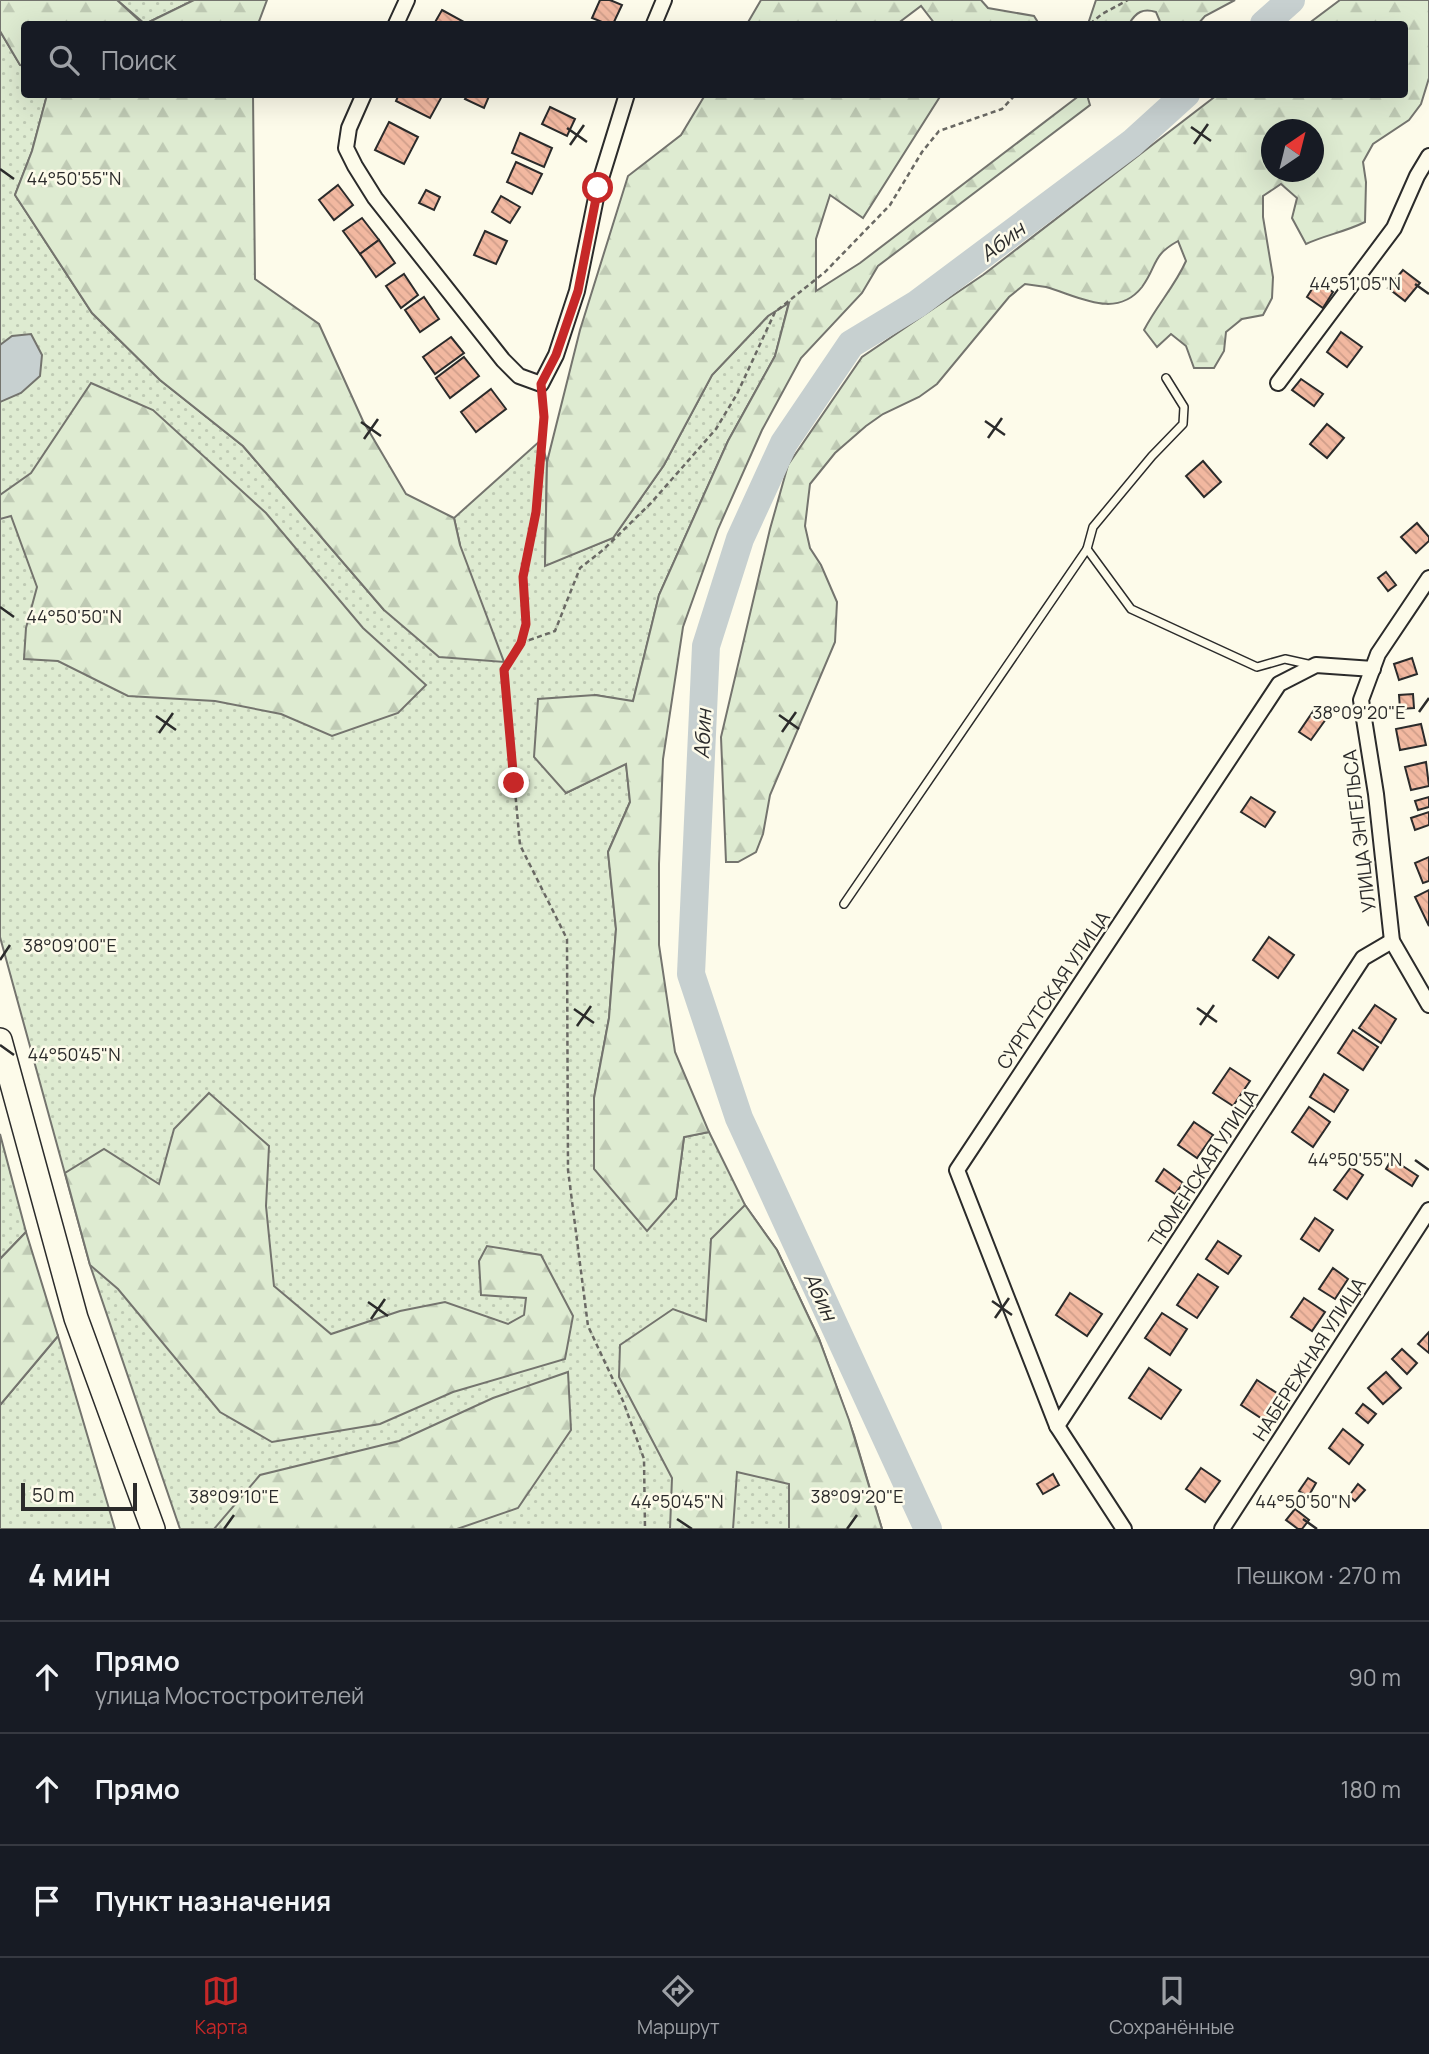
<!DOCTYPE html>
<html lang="ru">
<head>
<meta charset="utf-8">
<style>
	body { margin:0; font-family:Manrope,sans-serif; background:#20242c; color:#f1f3f6 }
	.compass { position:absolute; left:1261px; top:119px; width:63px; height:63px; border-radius:50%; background:#171b24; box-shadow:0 7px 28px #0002; rotate:35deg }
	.scale { position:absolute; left:21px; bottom:18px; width:116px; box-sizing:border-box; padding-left:7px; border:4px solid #2b2b2b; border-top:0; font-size:19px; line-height:24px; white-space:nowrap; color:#2b2b2b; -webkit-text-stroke:5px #fdfbea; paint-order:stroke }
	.stop { position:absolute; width:21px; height:21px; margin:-16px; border:5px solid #c62828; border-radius:50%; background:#fff }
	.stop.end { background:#c62828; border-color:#fff; box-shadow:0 2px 7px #0008 }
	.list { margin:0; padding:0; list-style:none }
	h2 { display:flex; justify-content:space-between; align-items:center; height:91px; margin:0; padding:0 28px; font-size:30px }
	h2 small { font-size:23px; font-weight:400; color:#9ea1a6 }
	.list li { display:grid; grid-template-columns:46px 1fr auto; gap:21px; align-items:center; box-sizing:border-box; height:112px; padding:0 28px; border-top:2px solid #363941 }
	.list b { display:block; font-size:26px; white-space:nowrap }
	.list p { margin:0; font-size:23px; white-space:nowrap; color:#9ea1a6 }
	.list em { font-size:23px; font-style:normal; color:#9ea1a6 }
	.icon { flex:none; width:38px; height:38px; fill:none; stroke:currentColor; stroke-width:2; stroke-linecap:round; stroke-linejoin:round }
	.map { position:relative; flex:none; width:1429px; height:1529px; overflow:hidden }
	.search { position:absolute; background:#171b24; box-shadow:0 7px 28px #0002; left:21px; right:21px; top:21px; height:77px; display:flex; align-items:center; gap:18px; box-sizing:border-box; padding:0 24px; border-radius:7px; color:#9ea1a6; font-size:26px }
	.sheet { height:427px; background:#171b24 }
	nav { display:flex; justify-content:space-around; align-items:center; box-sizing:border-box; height:98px; border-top:2px solid #363941; background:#171b24; font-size:19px; color:#9ea1a6 }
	nav a { display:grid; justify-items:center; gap:4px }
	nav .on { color:#c62828 }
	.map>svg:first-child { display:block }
	.grass { fill:url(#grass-dots); stroke:#74746e; stroke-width:2 }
	.forest { fill:url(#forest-firs); stroke:#74746e; stroke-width:2; fill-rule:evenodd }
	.water { fill:#c7d0d0; stroke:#74746e; stroke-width:2 }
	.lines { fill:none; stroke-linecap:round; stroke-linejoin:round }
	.river { stroke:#c7d0d0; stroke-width:28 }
	.building { fill:url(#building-back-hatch); stroke:#2b2b2b; stroke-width:2 }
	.service-casing { stroke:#2b2b2b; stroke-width:10 }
	.minor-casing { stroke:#2b2b2b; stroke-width:18 }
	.trunk-casing { stroke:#2b2b2b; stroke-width:26 }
	.path { stroke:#6a6964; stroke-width:2.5; stroke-dasharray:5 3.5; stroke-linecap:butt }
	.service { stroke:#fdfbea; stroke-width:7 }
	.minor { stroke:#fdfbea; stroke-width:14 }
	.trunk { stroke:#fdfbea; stroke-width:23 }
	.route { stroke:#c62828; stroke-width:9 }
	.ticks { fill:none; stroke:#2b2b2b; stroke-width:2.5 }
	.labels { text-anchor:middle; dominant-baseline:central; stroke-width:5; stroke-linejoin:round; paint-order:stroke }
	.street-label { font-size:19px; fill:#2b2b2b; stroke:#fdfbea }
	.water-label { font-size:21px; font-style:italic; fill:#2b2b2b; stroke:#fdfbea }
	.ticks-label { font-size:18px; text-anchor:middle; fill:#2b2b2b; stroke:#fdfbea; stroke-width:5; stroke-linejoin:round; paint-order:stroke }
</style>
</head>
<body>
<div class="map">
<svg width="1429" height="1529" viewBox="0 0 1429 1529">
	<defs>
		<pattern id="grass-dots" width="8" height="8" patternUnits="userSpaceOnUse" patternTransform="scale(1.75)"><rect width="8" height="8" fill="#deebd1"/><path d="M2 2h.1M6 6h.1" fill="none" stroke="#bfcab4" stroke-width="1.8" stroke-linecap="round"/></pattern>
		<pattern id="forest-firs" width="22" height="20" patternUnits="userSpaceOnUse" patternTransform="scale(1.75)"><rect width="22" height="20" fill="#deebd1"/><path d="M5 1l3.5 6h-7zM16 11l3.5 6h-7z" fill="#bfcab4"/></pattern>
		<pattern id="building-back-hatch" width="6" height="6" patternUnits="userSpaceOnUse" patternTransform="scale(1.75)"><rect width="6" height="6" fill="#f2b8a0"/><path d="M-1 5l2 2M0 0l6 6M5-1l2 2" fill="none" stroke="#d09e8a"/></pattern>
	</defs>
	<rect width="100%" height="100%" fill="#fdfbea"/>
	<g class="grass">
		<path d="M117 0H194L145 24Z"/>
		<path d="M0 31 20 65 24 66V94L47 95 32 151 15 195 92 313 160 380 243 446 384 610 460 545 454 518 541 440 547 462 545 565 613 538 664 465 712 375 768 316 789 302 775 356 728 441 659 595 633 702 595 695 566 793 626 763 630 802 608 852 616 929 609 1018 594 1098 676 1198 684 1137 709 1132 745 1205 777 1250 819 1339 854 1435 882 1529H180L90 1265 0 937Z"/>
		<path d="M0 1134 26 1232 0 1259Z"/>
		<path d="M58 1336 115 1529H0V1405Z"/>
	</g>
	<g class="forest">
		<path d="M0 0H117L143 24H24V66L20 65 0 31Z"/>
		<path d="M194 0H267L258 24H145Z"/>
		<path d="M761 0H981L988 8 1034 16 1039 24H935L921 6 897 24H747Z"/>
		<path d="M1096 0H1235L1205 16 1198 24H1161L1156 12C1143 8 1136 12 1129 24H1088Z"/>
		<path d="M1340 0H1429V78L1421 104 1409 120 1373 144 1363 162 1366 182 1365 222C1345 232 1325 235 1306 244L1292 218 1297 198 1281 184 1263 196V217L1273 277 1272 298 1263 315 1242 319 1226 332 1224 351 1214 368H1194L1186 346 1171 334 1157 347 1144 330C1157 305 1175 286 1186 261L1178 241C1151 256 1158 265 1142 287 1116 320 1078 296 1046 287 1039 286 1032 285 1025 284L1009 297 937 384 919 397 883 414 866 426 835 453 810 484 805 526 810 548 821 565 837 602 835 642 770 795 763 834 756 852 738 862H726L721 737 770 529 788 465 862 357 983 275 1217 95 1404 94V24H1308ZM1272 130H1314V172H1272Z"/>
		<path d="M47 95H253L255 279 319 324 363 421 406 494 454 518 460 545 504 662 439 657 384 610 243 446 160 380 92 313 15 195 32 151Z"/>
		<path d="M705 95H941L863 218 830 195 816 239V291L860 263 1080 95H1087L1090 105 878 266 862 293 801 358 762 430 718 529 683 627 663 759 659 864V945L675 1052 709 1132 684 1137 676 1198 647 1231 594 1169V1098L609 1018 616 929 608 852 630 802 626 764 566 793 534 757 538 699 595 695 633 701 659 595 728 441 775 356 789 303 768 316 712 375 664 465 613 538 545 566 547 462 580 330 628 176 681 135Z"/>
		<path d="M91 383 153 410 266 513 363 628 426 685 398 713 332 736 281 714 215 701 128 696 58 661 24 659 26 628 37 587 11 516 0 519V495L31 473Z"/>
		<path d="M209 1093 269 1146 266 1206 274 1286 331 1334 400 1311 445 1302 508 1324 524 1315 526 1298 481 1295 479 1261 487 1246 541 1255 573 1316 565 1359 453 1392 380 1424 272 1442 220 1412 118 1289 90 1265 65 1173 104 1149 159 1184 174 1129Z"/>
		<path d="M745 1205 777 1250 819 1339 849 1420 882 1529H789V1484L737 1472 733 1529H670L672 1478 619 1377 620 1345 673 1309 706 1321 711 1239Z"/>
		<path d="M26 1232 58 1336 0 1405V1259Z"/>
		<path d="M568 1372 571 1430 518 1508 457 1529H214L260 1475 399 1441 493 1398Z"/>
	</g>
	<path class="water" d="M31 334 42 355 40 376 21 393 0 402V345L12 336Z"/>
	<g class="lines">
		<g class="river">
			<path d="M1264 24 1291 0"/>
			<path d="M928 1529 739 1118 691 974 706 646 740 539 784 443 851 344 917 304 1132 143 1186 94"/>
		</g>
	</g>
	<g class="building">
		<path d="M600 0H610L622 5 613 24H607L592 18Z"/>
		<path d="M442 10 466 23V24H434Z"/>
		<path d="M399 94H434L441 98 430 118 396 101Z"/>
		<path d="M468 94H490L484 108 465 99Z"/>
		<path d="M550 107 575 119 567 136 542 124Z"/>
		<path d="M389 122 418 137 404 164 375 150Z"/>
		<path d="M520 133 552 148 544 167 512 153Z"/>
		<path d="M516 162 542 174 532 194 507 182Z"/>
		<path d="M338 185 353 205 334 220 319 200Z"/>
		<path d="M426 190 440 197 434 210 419 203Z"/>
		<path d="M501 196 520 207 510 223 492 212Z"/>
		<path d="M362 218 379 240 360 254 343 231Z"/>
		<path d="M485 231 507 241 496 264 474 255Z"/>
		<path d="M379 240 395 263 376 277 360 254Z"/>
		<path d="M1403 270 1420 283 1405 301 1388 288Z"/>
		<path d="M404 274 418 295 401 308 386 286Z"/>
		<path d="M1317 281 1333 292 1323 308 1307 297Z"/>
		<path d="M424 297 439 319 420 332 405 310Z"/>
		<path d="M1341 332 1362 347 1347 367 1327 352Z"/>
		<path d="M451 337 464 353 435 374 423 357Z"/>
		<path d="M464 357 479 376 450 398 436 378Z"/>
		<path d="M1301 379 1323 394 1314 406 1292 390Z"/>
		<path d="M491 389 506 409 476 432 461 412Z"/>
		<path d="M1327 424 1344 438 1327 458 1310 444Z"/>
		<path d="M1203 461 1221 482 1204 497 1186 476Z"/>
		<path d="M1417 523 1429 537V541L1416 553 1401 537Z"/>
		<path d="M1386 572 1396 585 1388 591 1378 578Z"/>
		<path d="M1412 658 1417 674 1399 680 1394 664Z"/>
		<path d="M1413 694 1414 708 1400 709 1399 695Z"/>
		<path d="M1314 710 1326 719 1311 740 1299 732Z"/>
		<path d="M1421 724 1426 745 1400 750 1396 729Z"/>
		<path d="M1426 762 1429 786 1411 790 1405 767Z"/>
		<path d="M1251 797 1275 812 1265 827 1241 812Z"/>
		<path d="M1429 797V807L1418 810 1415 801Z"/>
		<path d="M1429 812V825L1415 830 1411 818Z"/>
		<path d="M1429 857V881L1423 883 1415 863Z"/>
		<path d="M1429 890V926L1415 897Z"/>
		<path d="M1269 937 1294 955 1278 978 1253 960Z"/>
		<path d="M1375 1005 1396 1019 1381 1043 1359 1028Z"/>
		<path d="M1353 1030 1378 1047 1363 1070 1338 1053Z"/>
		<path d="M1230 1068 1250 1081 1233 1106 1213 1093Z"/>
		<path d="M1324 1074 1348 1090 1334 1112 1310 1097Z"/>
		<path d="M1309 1107 1330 1122 1313 1147 1292 1132Z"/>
		<path d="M1194 1122 1213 1135 1197 1158 1178 1145Z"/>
		<path d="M1392 1159 1418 1176 1412 1186 1386 1169Z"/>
		<path d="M1351 1167 1363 1175 1347 1199 1334 1190Z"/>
		<path d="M1164 1169 1183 1183 1175 1194 1156 1181Z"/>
		<path d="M1315 1218 1333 1230 1319 1251 1301 1239Z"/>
		<path d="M1218 1241 1241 1256 1228 1274 1206 1259Z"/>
		<path d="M1333 1268 1348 1279 1335 1299 1319 1289Z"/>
		<path d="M1198 1274 1218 1287 1197 1318 1177 1305Z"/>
		<path d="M1070 1293 1102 1314 1087 1336 1056 1315Z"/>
		<path d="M1304 1298 1325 1312 1312 1331 1291 1317Z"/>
		<path d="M1162 1313 1187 1329 1170 1355 1145 1338Z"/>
		<path d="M1429 1332V1353L1418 1344Z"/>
		<path d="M1402 1349 1417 1363 1407 1374 1392 1359Z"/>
		<path d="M1149 1368 1181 1390 1161 1419 1129 1398Z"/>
		<path d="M1386 1372 1401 1388 1383 1404 1368 1388Z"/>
		<path d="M1257 1380 1286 1399 1270 1424 1241 1405Z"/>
		<path d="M1363 1404 1376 1414 1368 1423 1356 1413Z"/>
		<path d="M1343 1429 1363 1445 1349 1464 1329 1448Z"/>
		<path d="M1201 1468 1220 1481 1205 1502 1186 1489Z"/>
		<path d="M1053 1474 1059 1485 1043 1494 1037 1484Z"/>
		<path d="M1308 1478 1316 1483 1308 1497 1299 1491Z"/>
		<path d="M1358 1484 1365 1490 1355 1501 1349 1496Z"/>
		<path d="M1295 1509 1309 1520 1302 1529H1298L1286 1520Z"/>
	</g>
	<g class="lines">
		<g class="service-casing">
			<g id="service">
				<path d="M1166 378 1184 407 1183 424 1152 456 1093 527 1087 549 1131 609 1257 667 1285 659 1312 665"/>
				<path d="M844 904 1087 549"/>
			</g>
		</g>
		<g class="minor-casing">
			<g id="minor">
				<path d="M396 24 407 0"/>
				<path d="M654 24 664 0"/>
				<path d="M364 94 349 128 346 148 355 166 375 198 503 360 519 376 541 384 556 355 577 291 598 188 627 94"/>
				<path d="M1278 383 1394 228 1417 176 1429 156"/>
				<path d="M1429 578 1378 654 1361 700 1376 794 1392 941 1429 1005"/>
				<path d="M1057 1426 1363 958 1392 941"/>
				<path d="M1124 1529 1057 1426 957 1170 1279 684 1316 665 1373 669"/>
				<path d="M1222 1529 1429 1210"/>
			</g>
		</g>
		<g class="trunk-casing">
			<path id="trunk" d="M0 1040 76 1318 153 1529"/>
		</g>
		<g class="path">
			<path d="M1090 24 1102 14 1128 0"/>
			<path d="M542 397 544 417 536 512 523 577 526 624 521 643 504 670 520 845 567 939 568 1170 588 1326 623 1401 644 1459 645 1529"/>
			<path d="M521 643 555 631 580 568 603 550 651 503 716 429 737 394 775 312 825 272 890 205 922 152 939 131 1002 109 1016 94"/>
		</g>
		<use href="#service" class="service"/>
		<use href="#minor" class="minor"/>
		<use href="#trunk" class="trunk"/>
	</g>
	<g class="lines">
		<path class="route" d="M514 783 504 670 521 643 526 624 523 577 536 512 544 417 541 384 556 355 578 291 598 188"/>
	</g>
	<path class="ticks" d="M1191 127 1211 141M567 128 587 142M1194 144 1208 124M570 145 584 125M0 169 14 179M1415 284 1429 294M985 421 1005 435M361 422 381 436M988 438 1002 418M364 439 378 419M0 607 14 617M1419 712 1429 698M779 715 799 729M156 716 176 730M782 732 796 712M159 733 173 713M0 960 10 945M1197 1008 1217 1022M574 1009 594 1023M1200 1025 1214 1005M577 1026 591 1006M0 1045 14 1055M1415 1160 1429 1170M992 1301 1012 1315M368 1302 388 1316M995 1318 1009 1298M371 1319 385 1299M677 1519 692 1529M1303 1519 1317 1529M224 1529 234 1515M847 1529 857 1515"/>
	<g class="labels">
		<g class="street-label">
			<text transform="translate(1359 831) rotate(-97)">УЛИЦА ЭНГЕЛЬСА</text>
			<text transform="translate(1053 990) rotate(-56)">СУРГУТСКАЯ УЛИЦА</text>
			<text transform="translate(1203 1168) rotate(-57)">ТЮМЕНСКАЯ УЛИЦА</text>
			<text transform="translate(1309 1359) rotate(-57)">НАБЕРЕЖНАЯ УЛИЦА</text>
		</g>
		<g class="water-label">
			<text transform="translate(1002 241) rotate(-37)">Абин</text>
			<text transform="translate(702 734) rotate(-87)">Абин</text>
			<text transform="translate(821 1296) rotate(65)">Абин</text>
		</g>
	</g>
	<g class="ticks-label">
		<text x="74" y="185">44°50'55"N</text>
		<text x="1355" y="290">44°51'05"N</text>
		<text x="74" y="623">44°50'50"N</text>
		<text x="1359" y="719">38°09'20"E</text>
		<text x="70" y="952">38°09'00"E</text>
		<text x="74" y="1061">44°50'45"N</text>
		<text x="1355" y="1166">44°50'55"N</text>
		<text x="234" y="1503">38°09'10"E</text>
		<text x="857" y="1503">38°09'20"E</text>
		<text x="677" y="1508">44°50'45"N</text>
		<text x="1303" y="1508">44°50'50"N</text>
	</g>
</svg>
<svg class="compass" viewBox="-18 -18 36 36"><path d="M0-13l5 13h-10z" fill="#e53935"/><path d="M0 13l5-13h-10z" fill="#9ea1a6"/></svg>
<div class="scale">50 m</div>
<div class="stop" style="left:598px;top:188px"></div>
<div class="stop end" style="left:514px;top:783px"></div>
<div class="search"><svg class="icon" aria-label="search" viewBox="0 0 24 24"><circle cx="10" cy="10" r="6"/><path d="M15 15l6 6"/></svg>Поиск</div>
</div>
<section class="sheet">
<h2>4 мин<small>Пешком · 270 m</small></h2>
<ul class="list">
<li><svg class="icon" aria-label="ahead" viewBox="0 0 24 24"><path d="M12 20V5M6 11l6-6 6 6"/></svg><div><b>Прямо</b><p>улица Мостостроителей</p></div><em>90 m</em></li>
<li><svg class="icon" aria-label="ahead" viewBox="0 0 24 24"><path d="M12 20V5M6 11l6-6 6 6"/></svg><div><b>Прямо</b></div><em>180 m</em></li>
<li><svg class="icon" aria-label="arrive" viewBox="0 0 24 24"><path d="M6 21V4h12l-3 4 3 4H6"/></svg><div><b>Пункт назначения</b></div></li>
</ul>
</section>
<nav>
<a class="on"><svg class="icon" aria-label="map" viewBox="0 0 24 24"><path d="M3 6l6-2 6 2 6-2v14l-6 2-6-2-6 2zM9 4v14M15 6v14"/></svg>Карта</a>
<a><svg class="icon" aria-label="directions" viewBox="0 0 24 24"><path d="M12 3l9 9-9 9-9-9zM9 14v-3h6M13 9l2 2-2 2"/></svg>Маршрут</a>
<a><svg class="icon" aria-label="saved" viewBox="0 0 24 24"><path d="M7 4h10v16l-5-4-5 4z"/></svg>Сохранённые</a>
</nav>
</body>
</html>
